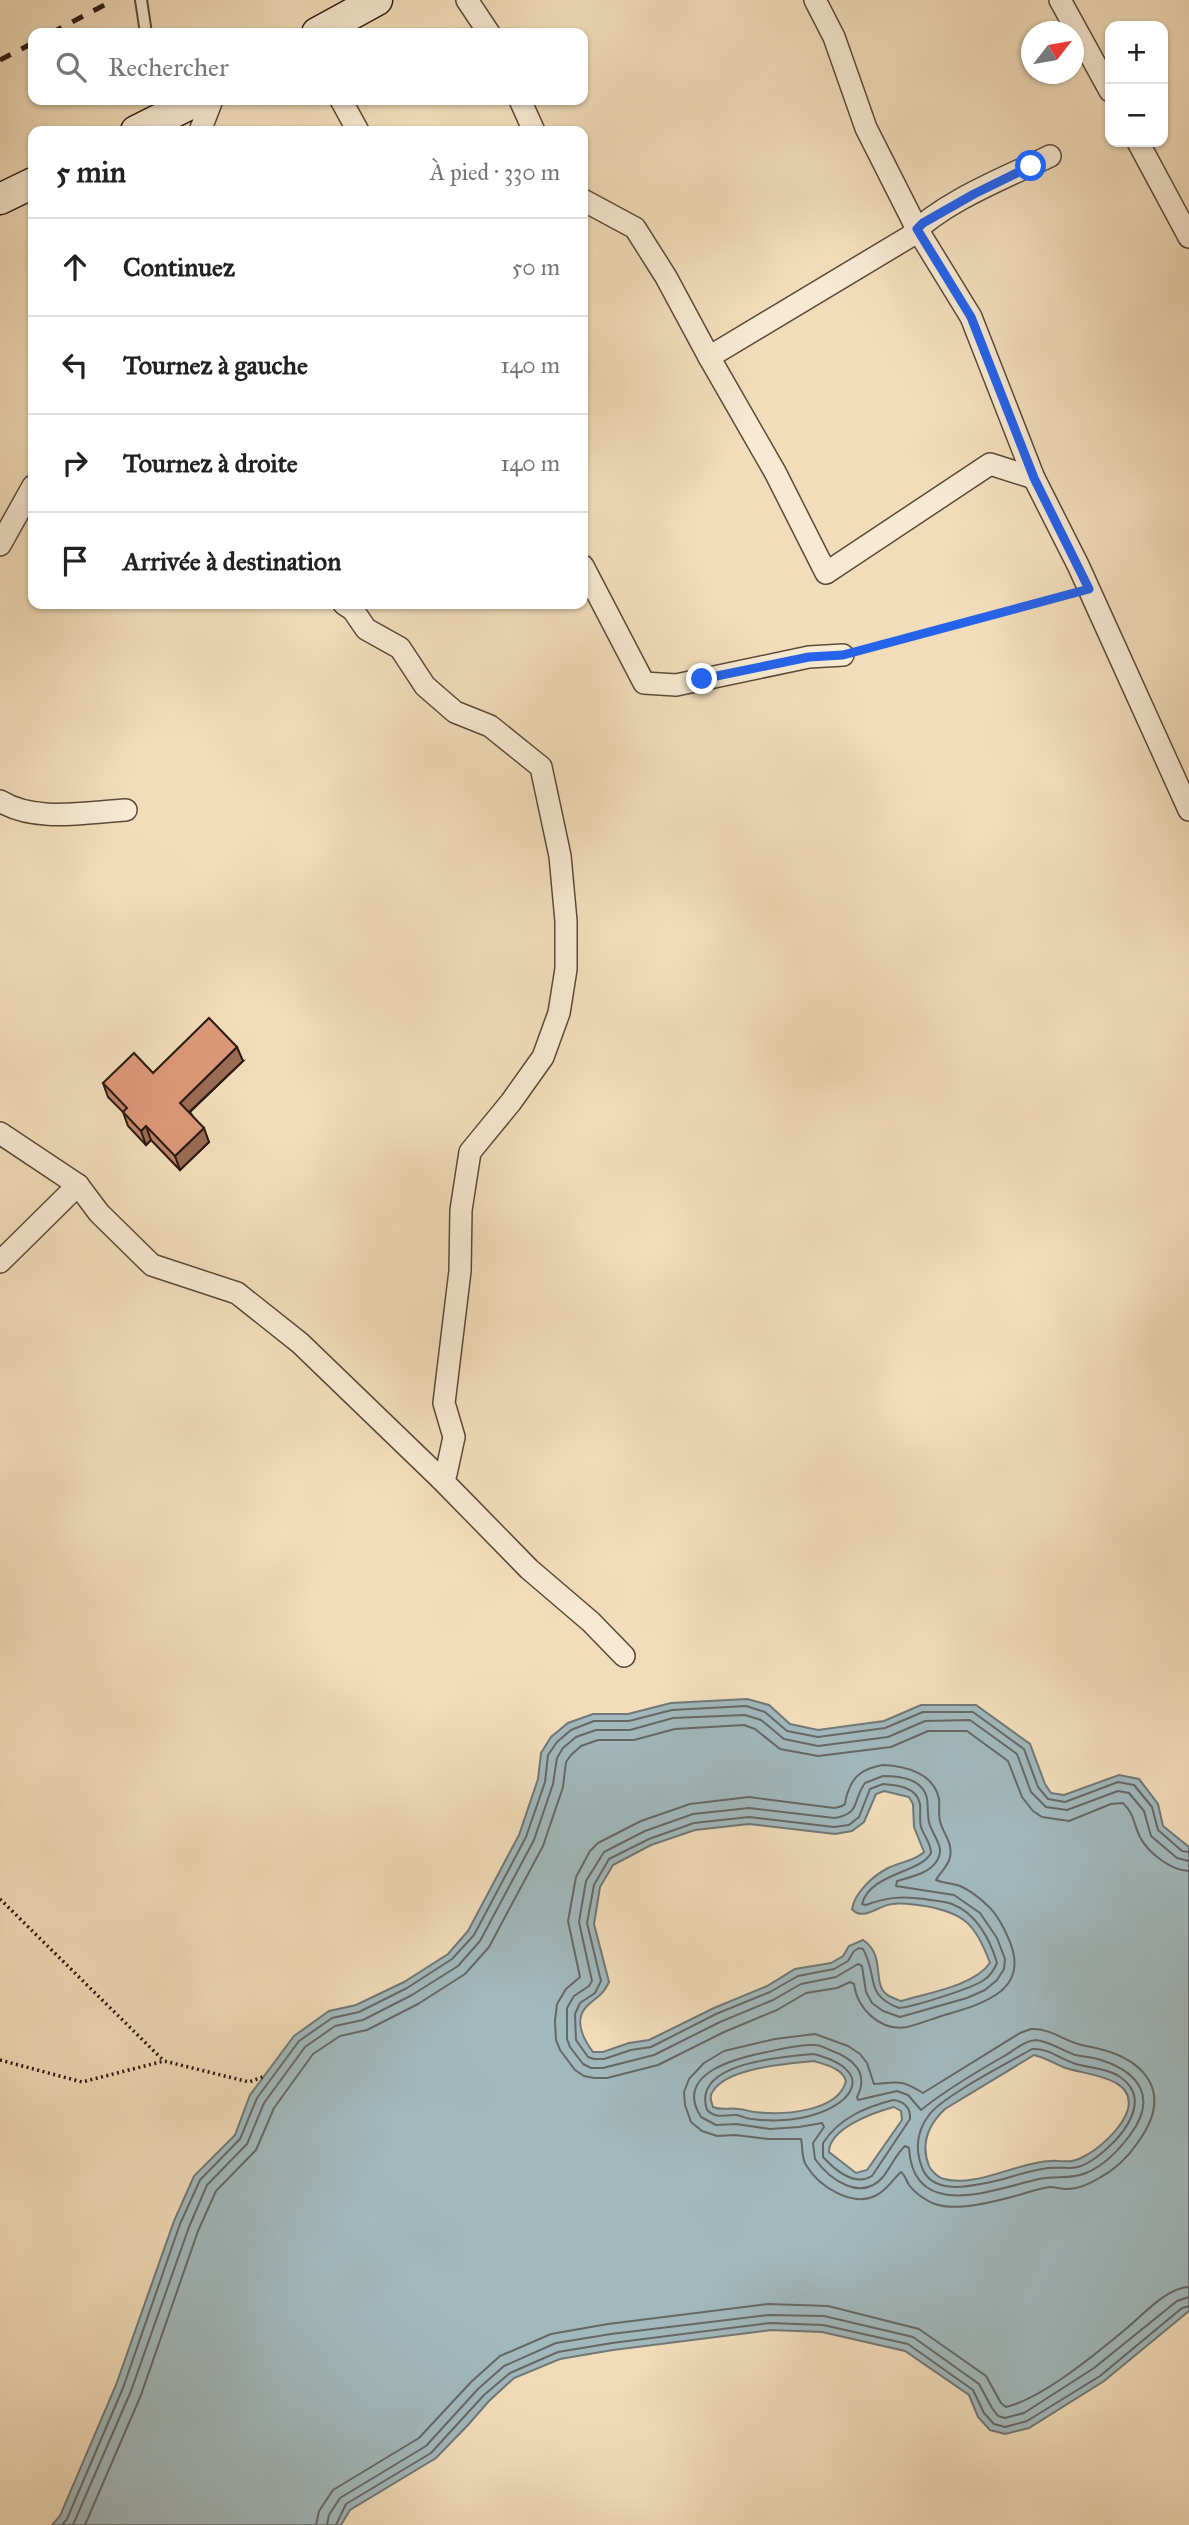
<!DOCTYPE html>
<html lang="fr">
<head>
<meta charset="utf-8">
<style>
	body { margin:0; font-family:"IM FELL Great Primer",serif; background:#f6f6f6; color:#222 }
	.controls { position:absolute; right:21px; top:21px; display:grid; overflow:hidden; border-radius:14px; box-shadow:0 2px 5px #0004 }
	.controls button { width:63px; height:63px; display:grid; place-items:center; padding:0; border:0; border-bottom:2px solid #e0e0e0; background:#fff; color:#222; font:35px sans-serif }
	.compass { position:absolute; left:1021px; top:21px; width:63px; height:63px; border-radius:50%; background:#fff; box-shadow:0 2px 5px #0004; rotate:59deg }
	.stop { position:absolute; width:21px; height:21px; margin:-16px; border:5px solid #2563eb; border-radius:50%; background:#fff }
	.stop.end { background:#2563eb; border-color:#fff; box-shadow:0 2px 7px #0008 }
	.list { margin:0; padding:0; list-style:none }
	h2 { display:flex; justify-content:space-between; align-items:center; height:91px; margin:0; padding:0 28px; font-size:30px }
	h2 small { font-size:23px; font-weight:400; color:#767676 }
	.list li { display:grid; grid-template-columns:46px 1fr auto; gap:21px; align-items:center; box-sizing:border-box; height:98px; padding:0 28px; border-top:2px solid #e0e0e0 }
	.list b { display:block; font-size:26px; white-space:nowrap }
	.list em { font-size:23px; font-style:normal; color:#767676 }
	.icon { flex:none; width:38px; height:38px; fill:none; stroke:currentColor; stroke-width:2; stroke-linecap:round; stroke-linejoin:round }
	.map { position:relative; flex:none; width:1189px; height:2525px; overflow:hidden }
	.search { position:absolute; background:#fff; box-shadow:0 2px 5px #0004; left:28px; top:28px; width:560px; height:77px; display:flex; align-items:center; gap:18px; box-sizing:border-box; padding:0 24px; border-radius:14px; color:#767676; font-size:26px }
	.panel { position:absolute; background:#fff; box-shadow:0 2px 5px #0004; left:28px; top:126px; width:560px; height:483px; border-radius:14px }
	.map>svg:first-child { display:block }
	.water { fill:#a1b8bc; stroke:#717877; stroke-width:2; fill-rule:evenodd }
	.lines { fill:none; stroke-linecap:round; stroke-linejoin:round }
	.shore { stroke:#666866; stroke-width:2 }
	.lane-casing { stroke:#5c4a3a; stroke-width:14 }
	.street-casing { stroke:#5c4a3a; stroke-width:24 }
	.secondary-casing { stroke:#2a1910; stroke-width:33 }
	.path { stroke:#2a1910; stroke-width:3.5; stroke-dasharray:2 3.5; stroke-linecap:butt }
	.lane { stroke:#f7e9d2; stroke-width:10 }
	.street { stroke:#f7e9d2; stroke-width:21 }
	.secondary { stroke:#f7e9d2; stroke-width:30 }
	.rail { stroke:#2a1910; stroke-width:5; stroke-dasharray:12 12; stroke-linecap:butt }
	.wall { fill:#be8469; stroke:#2a1910; stroke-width:2 }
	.shaded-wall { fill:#9b6b55; stroke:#2a1910; stroke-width:2 }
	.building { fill:#dd997a; stroke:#2a1910; stroke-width:2 }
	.route { stroke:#2563eb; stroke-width:9 }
</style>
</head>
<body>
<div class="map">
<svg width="1189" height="2525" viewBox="0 0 1189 2525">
	<rect width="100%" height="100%" fill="#f2ddba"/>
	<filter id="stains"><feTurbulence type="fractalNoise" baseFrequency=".00286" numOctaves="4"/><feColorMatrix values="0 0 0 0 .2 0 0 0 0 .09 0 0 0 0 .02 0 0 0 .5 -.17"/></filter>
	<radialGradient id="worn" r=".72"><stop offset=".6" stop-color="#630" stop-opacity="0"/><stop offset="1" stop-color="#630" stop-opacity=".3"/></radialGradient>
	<path class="water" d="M747 1699 769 1705 790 1724 818 1730 884 1721 921 1705H976L1030 1744 1045 1784 1051 1793 1064 1795 1119 1775 1139 1779 1158 1804 1163 1826 1189 1847V2311L1104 2381 1029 2428 1005 2434 990 2430 978 2417 969 2395 905 2351 822 2332 771 2330 613 2350 560 2359 514 2378 489 2401 468 2425 436 2458 350 2510 341 2525H52L60 2516 116 2385 174 2221 194 2176 235 2135 250 2095 294 2036 329 2011 356 2005 404 1982 448 1954 468 1931 519 1835 538 1779 541 1753 551 1737 568 1723 593 1714H628L671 1703ZM884 1791 909 1797 913 1804 914 1827 924 1852C915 1861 900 1862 888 1868 873 1876 855 1892 852 1909 863 1922 879 1905 892 1904 903 1902 914 1905 925 1906 965 1913 976 1925 990 1963 974 1986 927 1993 901 2001 896 1999 889 1997 885 1993 873 1982 885 1954 863 1940L849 1946 843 1956 831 1963 795 1969 767 1986 714 2008 649 2040 629 2043 603 2052H593C584 2040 573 2020 587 2006 597 1996 602 1997 609 1982L594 1924 600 1887 613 1865 651 1845 695 1830 749 1824 835 1834 852 1831 864 1822 876 1794ZM1034 2055C1046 2058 1053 2063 1063 2067 1082 2075 1136 2075 1128 2109 1123 2128 1098 2150 1081 2158 1069 2164 1062 2160 1050 2161 1018 2162 976 2188 944 2179 939 2178 931 2171 929 2166 920 2143 928 2125 945 2109ZM814 2061C826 2065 842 2068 846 2081 838 2113 781 2115 755 2112 750 2112 745 2109 739 2109 730 2107 722 2111 713 2107 711 2101 709 2096 713 2091 728 2067 788 2064 814 2061ZM894 2107 901 2111 902 2120 867 2170 856 2173 829 2152C829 2128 875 2112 894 2107Z"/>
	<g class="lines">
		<g class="shore">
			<path d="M883 1765C905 1766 934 1773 939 1799 940 1806 938 1814 940 1821 943 1834 953 1842 950 1857 948 1867 940 1872 936 1880 943 1883 950 1883 957 1885 967 1888 980 1898 988 1906 998 1915 1005 1930 1010 1942 1029 1990 985 2003 948 2014 934 2018 920 2024 907 2027 880 2032 857 2008 854 1984L850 1982 837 1988 806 1993 777 2010 724 2032 658 2065 607 2078H594L584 2076 575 2070 560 2050 556 2040 555 2021 557 2004 566 1989 580 1977 568 1921 576 1877 590 1851 598 1843 641 1821 690 1804 749 1797 834 1808C838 1807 842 1807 845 1804 845 1803 847 1793 848 1792 853 1775 865 1768 883 1765Z"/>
			<path d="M883 1776C894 1776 911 1777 920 1786 931 1796 926 1808 929 1822 932 1836 947 1847 936 1862 928 1874 910 1877 897 1881L896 1886 954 1895 980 1913 997 1938 1005 1959 1004 1969 997 1980 985 1990 967 1998 900 2017 883 2011 872 2003 866 1992 862 1966 858 1964 836 1977 801 1984 773 2000 720 2022 654 2055 603 2068H591L583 2064 570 2047 567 2039V2008L574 1996 589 1986 592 1981 579 1922 586 1881 604 1852 645 1831 693 1814 749 1808 834 1818C861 1814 852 1801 865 1783Z"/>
			<path d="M883 1784C897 1785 917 1787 920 1804 921 1811 919 1819 921 1827 924 1836 931 1843 931 1853 921 1873 870 1873 862 1904L866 1905C887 1897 902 1896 925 1899 933 1901 944 1901 952 1904 976 1913 990 1939 997 1963 994 1970 990 1976 984 1980 973 1988 913 2007 899 2008 863 1994 879 1977 863 1949L859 1948 854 1951 848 1961 834 1969 798 1976 770 1992 716 2014 651 2047 631 2050 604 2059H594L588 2057 576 2040 575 2014 580 2003 595 1993 601 1981 587 1923 594 1885 609 1859 649 1839 694 1823 749 1817 834 1827 849 1825 859 1817 870 1789Z"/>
			<path d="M1031 2029C1052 2028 1066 2043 1086 2046 1144 2056 1177 2091 1136 2145 1128 2157 1114 2170 1101 2177 1091 2183 1078 2190 1066 2189 1061 2189 1055 2187 1050 2187 1040 2188 1029 2192 1019 2195 996 2201 958 2212 935 2204 926 2201 914 2192 909 2185 906 2180 905 2175 901 2172 893 2179 888 2189 877 2195 853 2208 819 2187 806 2165 801 2157 803 2147 801 2139H769L735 2135 717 2136 702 2131 691 2122 685 2105 684 2092 689 2079 704 2063 724 2051 775 2039 815 2034 848 2046 860 2054 867 2063 874 2084C898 2082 901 2079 923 2093L1020 2033Z"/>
			<path d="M1036 2040C1051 2042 1061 2050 1075 2055 1084 2057 1093 2057 1101 2060 1141 2073 1157 2099 1130 2135 1119 2150 1103 2166 1086 2173 1070 2180 1056 2175 1039 2179 995 2189 913 2223 909 2148L905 2146C896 2154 891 2167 883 2177 861 2202 830 2180 815 2159L813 2143 824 2127 822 2123 799 2127 770 2129 736 2124 716 2125 701 2117C673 2073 737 2058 767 2052 782 2049 799 2044 815 2045 820 2045 825 2048 830 2050 852 2058 870 2072 857 2097L858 2100 897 2091 908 2095 921 2110C947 2089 976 2072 1006 2055 1016 2049 1024 2041 1036 2040Z"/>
			<path d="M1032 2049C1049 2048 1060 2059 1076 2064 1090 2068 1104 2068 1117 2075 1157 2099 1120 2141 1094 2159 1073 2173 1069 2166 1048 2168 1029 2170 1010 2178 991 2182 971 2186 935 2195 923 2170 915 2151 916 2132 929 2115 943 2096 1008 2063 1032 2049Z"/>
			<path d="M814 2054C881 2072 850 2109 801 2118 786 2121 768 2121 752 2119 747 2119 742 2116 737 2115 725 2114 717 2120 707 2110 691 2062 783 2057 814 2054Z"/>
			<path d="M893 2100C904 2101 911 2108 910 2119L872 2176C854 2187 835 2170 823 2157V2143C839 2118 866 2107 893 2100Z"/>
			<path d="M62 2525 67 2519 123 2388 180 2224 200 2180 240 2139 257 2098 299 2041 332 2018 359 2012 407 1988 452 1959 474 1935 526 1837 545 1782 548 1755 557 1742 571 1730 594 1721H629L672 1710 746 1706 765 1712 787 1731 818 1737 885 1728 923 1712H973L1024 1749 1038 1787 1048 1799 1065 1802 1118 1782 1134 1785 1152 1807 1158 1830 1182 1851 1189 1852"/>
			<path d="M73 2525 131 2391 189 2227 207 2185 247 2144 264 2103 305 2047 335 2026 363 2020 412 1995 458 1966 480 1941 534 1840 553 1784 557 1758 563 1748 576 1737 596 1730H630L673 1718 745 1715 761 1720 784 1739 818 1746 888 1737 925 1721 970 1720 1017 1754 1031 1792 1046 1807 1067 1810 1118 1791 1129 1793 1144 1811 1151 1836 1177 1858 1189 1861"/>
			<path d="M85 2525 141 2395 198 2231 216 2191 256 2150 274 2108 313 2054 340 2036 367 2030 418 2004 465 1974 489 1947 543 1846 563 1787 566 1762 571 1755 581 1746 598 1740H634L675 1729 744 1725 755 1729 780 1749 818 1756 891 1747 928 1731H967L1008 1761 1022 1797 1033 1811 1042 1817 1069 1821 1111 1804 1123 1803C1135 1815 1133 1823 1140 1837 1148 1853 1172 1871 1189 1871"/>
			<path d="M316 2525 319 2511 333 2490 419 2438 471 2382 500 2356 551 2334 608 2324 768 2304 828 2306 919 2329 986 2376 1001 2403 1006 2407C1043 2398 1097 2353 1127 2328 1144 2314 1166 2288 1189 2287"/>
			<path d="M327 2525 329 2515 340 2498 426 2446 478 2389 504 2366 556 2343 611 2334 769 2315 824 2316 913 2337 979 2384 992 2408 998 2416 1005 2418 1024 2413 1094 2368 1177 2301 1189 2297"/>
			<path d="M336 2525 346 2504 431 2453 484 2395 510 2373 558 2352 612 2343 770 2323 823 2325 908 2344 973 2390 984 2413 994 2424 1005 2427 1027 2421 1100 2376 1182 2308 1189 2306"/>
		</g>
		<g class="lane-casing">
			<path id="lane" d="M141 0 146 33"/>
		</g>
		<g class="street-casing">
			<g id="street">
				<path d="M467 0 489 33"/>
				<path d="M815 0 834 37 866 128 917 229 971 317 1034 478 1078 565 1189 810"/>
				<path d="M1060 0 1110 91"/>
				<path d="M341 100 358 131"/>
				<path d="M520 100 534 131"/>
				<path d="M200 131 212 100"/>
				<path d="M1138 142 1189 237"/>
				<path d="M583 200 635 228 666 277 709 357 909 237C944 201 1005 178 1050 156"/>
				<path d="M709 357 775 472 826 573 990 464 1034 478"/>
				<path d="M0 545 33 486"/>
				<path d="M583 566 644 683 676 685 809 657 843 655"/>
				<path d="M344 604 353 610 366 629 400 648 425 686 455 712 490 726 541 767 560 856 566 921V969L559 1013 543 1057 511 1102 470 1152 461 1210 460 1271 444 1403 454 1437 446 1474 441 1479"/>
				<path d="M0 801C35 823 87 812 126 810"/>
				<path d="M0 1133 78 1185 99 1213 152 1265 237 1293 300 1343 441 1479 529 1569 591 1622 624 1656"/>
				<path d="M0 1262 78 1185"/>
			</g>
		</g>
		<g class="secondary-casing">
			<g id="secondary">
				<path d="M317 33 377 0"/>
				<path d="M136 131 198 100"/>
				<path d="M0 199 33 183"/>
			</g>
		</g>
		<g class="path">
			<path d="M862 650 1070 594"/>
			<path d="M0 1899 163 2060"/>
			<path d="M0 2060 82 2082 164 2061 249 2082 265 2076"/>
		</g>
		<use href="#lane" class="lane"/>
		<use href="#street" class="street"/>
		<use href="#secondary" class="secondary"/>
		<g class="rail">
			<path d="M51 33 114 0"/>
			<path d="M0 60 33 43"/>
		</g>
	</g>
	<path class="wall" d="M243 1061 190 1112 209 1142 180 1170 151 1140 146 1145 128 1126 123 1112 108 1097 103 1083 153 1073Z"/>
	<g class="shaded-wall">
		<path d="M237 1047 243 1061 185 1116 180 1103Z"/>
		<path d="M146 1126 151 1140 146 1145 141 1131Z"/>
		<path d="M204 1128 209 1142 180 1170 175 1156Z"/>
	</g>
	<path class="building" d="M209 1018 237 1047 180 1103 204 1128 175 1156 146 1126 141 1131 123 1112 127 1108 103 1083 134 1053 153 1073Z"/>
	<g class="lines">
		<path class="route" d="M702 679 809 657 843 655 1089 589 1034 478 971 317 917 229 923 223 974 194 1031 166"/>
	</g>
	<rect width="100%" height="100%" filter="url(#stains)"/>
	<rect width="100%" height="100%" fill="url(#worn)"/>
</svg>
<div class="controls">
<button>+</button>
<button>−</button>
</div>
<svg class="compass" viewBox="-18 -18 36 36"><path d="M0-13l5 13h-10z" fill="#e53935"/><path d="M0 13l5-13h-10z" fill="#767676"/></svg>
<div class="stop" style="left:1031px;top:166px"></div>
<div class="stop end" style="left:702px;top:679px"></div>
<div class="search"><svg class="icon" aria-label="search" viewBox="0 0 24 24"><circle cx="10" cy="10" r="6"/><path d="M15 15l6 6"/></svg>Rechercher</div>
<section class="panel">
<h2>5 min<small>À pied · 330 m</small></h2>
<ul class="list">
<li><svg class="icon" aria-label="ahead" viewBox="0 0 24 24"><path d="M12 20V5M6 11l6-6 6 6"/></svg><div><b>Continuez</b></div><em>50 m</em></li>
<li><svg class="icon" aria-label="left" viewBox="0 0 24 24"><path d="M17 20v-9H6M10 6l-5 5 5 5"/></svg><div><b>Tournez à gauche</b></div><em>140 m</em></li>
<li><svg class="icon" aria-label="right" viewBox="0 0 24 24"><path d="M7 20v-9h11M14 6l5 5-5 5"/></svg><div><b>Tournez à droite</b></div><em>140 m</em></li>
<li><svg class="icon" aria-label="arrive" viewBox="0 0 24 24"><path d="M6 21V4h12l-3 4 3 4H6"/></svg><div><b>Arrivée à destination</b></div></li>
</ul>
</section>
</div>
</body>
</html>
